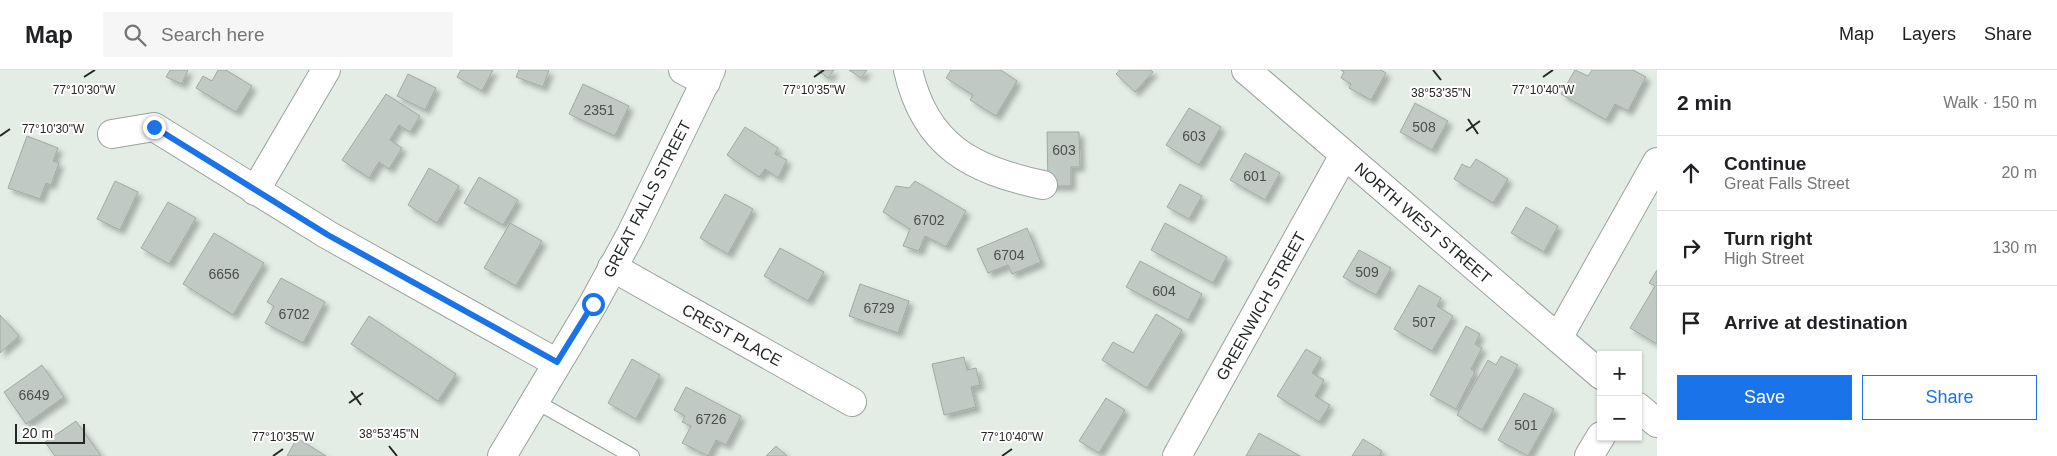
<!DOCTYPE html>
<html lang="en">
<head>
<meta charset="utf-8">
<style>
	body { margin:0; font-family:Arial,sans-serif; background:#f6f6f6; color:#202124 }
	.controls { position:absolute; right:15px; bottom:15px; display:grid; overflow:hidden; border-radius:0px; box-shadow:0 1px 4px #0004 }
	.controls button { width:45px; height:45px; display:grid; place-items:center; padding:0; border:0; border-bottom:1px solid #e0e0e0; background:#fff; color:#202124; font:25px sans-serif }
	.scale { position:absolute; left:15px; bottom:12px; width:70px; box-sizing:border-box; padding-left:5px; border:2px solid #242825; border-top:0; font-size:14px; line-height:18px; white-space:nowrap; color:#242825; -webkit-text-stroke:4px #fff; paint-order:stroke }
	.stop { position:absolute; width:15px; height:15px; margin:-11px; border:4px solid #1a73e8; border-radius:50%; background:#fff }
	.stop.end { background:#1a73e8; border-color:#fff; box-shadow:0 1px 5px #0008 }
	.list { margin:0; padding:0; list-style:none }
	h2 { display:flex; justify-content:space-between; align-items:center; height:65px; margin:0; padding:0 20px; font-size:21px }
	h2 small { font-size:16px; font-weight:400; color:#757577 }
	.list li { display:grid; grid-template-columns:32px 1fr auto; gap:15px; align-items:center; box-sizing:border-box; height:75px; padding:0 20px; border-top:1px solid #e0e0e0 }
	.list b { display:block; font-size:19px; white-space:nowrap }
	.list p { margin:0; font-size:16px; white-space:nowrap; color:#757577 }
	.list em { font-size:16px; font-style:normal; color:#757577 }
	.actions { display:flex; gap:10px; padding:15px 20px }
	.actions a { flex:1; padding:11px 0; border:1px solid #1a73e8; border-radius:0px; text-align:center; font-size:18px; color:#1a73e8 }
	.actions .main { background:#1a73e8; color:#fff }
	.icon { flex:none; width:28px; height:28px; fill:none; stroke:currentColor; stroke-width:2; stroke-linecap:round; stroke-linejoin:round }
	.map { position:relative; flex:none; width:1657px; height:386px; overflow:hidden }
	header { display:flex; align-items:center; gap:30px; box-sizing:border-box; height:70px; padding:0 25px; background:#fff; border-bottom:1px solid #e0e0e0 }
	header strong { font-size:24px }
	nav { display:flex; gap:28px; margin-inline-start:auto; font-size:18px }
	.search { width:350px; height:45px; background:#f6f6f6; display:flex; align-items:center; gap:12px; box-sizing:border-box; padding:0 18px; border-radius:0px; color:#757577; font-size:19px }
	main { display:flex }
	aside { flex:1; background:#fff }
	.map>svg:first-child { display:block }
	.building { fill:#c0c9c3; stroke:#a1aaa3; filter:url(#shadow) }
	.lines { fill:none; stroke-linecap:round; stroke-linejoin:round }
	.lane-casing { stroke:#9aa39d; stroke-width:16 }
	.street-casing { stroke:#9aa39d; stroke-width:30 }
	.secondary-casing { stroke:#9aa39d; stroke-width:30 }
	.lane { stroke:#fff; stroke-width:14 }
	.street { stroke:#fff; stroke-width:28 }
	.secondary { stroke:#fff; stroke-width:28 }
	.route { stroke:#1a73e8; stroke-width:6 }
	.ticks { fill:none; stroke:#242825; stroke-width:2 }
	.labels { text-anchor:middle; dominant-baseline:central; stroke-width:4; stroke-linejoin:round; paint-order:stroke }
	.number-label { font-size:14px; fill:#4b504c }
	.street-label { font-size:16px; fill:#242825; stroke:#fff }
	.ticks-label { font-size:12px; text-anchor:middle; fill:#242825; stroke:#fff; stroke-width:4; stroke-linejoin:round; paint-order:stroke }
</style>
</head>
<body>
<header>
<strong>Map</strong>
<div class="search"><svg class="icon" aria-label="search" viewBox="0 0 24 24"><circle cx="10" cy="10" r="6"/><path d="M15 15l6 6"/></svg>Search here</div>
<nav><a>Map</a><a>Layers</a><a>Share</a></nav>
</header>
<main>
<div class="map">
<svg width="1657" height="386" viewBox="0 0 1657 386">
	<defs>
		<filter id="shadow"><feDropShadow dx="4.5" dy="4.5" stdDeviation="2.5" flood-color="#0004"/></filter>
	</defs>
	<rect width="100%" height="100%" fill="#e3ede6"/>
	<g class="building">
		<path d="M170 0H188L182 14 166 7Z"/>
		<path d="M218 0H226L252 16 236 42 196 18 203 6 212 11Z"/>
		<path d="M461 0H493L482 21 457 7Z"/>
		<path d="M519 0H549L543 17 516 7Z"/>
		<path d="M817 0H834L828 8Z"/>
		<path d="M849 0H867L861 8Z"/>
		<path d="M951 0H1001L1017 11 996 46 970 30 973 25 946 8Z"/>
		<path d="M1120 0H1151L1153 2 1135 22 1116 4Z"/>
		<path d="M1341 0H1381L1386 3 1371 30 1349 18 1351 14 1341 8 1344 2Z"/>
		<path d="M1575 0 1588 6 1592 0H1633L1646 7 1628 41 1615 34 1606 50 1561 24Z"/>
		<path d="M408 4 436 18 425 40 397 26Z"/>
		<path d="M583 14 629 36 615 66 569 44Z"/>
		<path d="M386 24 420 46 410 62 399 55 390 70 402 78 389 99 379 92 369 108 342 90Z"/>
		<path d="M1415 33 1448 51 1432 80 1400 62Z"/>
		<path d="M1189 38 1221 57 1199 95 1166 75Z"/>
		<path d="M745 57 778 78 775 84 787 90 778 108 765 99 759 107 727 85Z"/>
		<path d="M1047 62H1079L1080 97H1071V116H1048Z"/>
		<path d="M27 66 58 78 53 91 59 93 51 115 46 113 40 129 8 118Z"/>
		<path d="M1245 83 1280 103 1265 130 1230 110Z"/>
		<path d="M1476 89 1508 109 1493 133 1454 109 1462 94 1470 98Z"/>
		<path d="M429 98 459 116 437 153 408 135Z"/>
		<path d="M479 107 518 130 503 155 464 133Z"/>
		<path d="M115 111 138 122 120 160 97 149Z"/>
		<path d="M915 111 966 141 946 177 925 166 919 181 903 176 910 159 883 142 896 116 909 118Z"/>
		<path d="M1180 114 1202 126 1189 149 1167 137Z"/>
		<path d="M725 124 753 139 728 184 700 168Z"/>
		<path d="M168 132 196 148 169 194 141 178Z"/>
		<path d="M1526 137 1558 156 1544 182 1511 163Z"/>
		<path d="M510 153 542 171 516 216 484 198Z"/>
		<path d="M1165 153 1227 187 1213 213 1151 180Z"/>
		<path d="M1027 158 1041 192 1012 204 1008 195 988 203 977 179Z"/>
		<path d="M214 163 264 193 233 245 183 214Z"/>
		<path d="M780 178 824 202 808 231 764 206Z"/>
		<path d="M1359 180 1391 198 1376 225 1343 207Z"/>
		<path d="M1140 191 1202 224 1188 250 1126 217Z"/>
		<path d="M1657 200V274L1630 258 1655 216 1649 213Z"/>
		<path d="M281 208 325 232 303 273 265 253 274 236 267 232Z"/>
		<path d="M860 214 909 231 898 263 849 246Z"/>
		<path d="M1419 215 1441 228 1437 236 1453 246 1432 281 1394 259Z"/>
		<path d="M1156 244 1182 260 1147 318 1102 290 1113 272 1133 283Z"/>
		<path d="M0 245 19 266 0 283Z"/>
		<path d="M369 246 456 304 438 331 351 274Z"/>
		<path d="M1466 256 1480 264 1475 274 1482 278 1471 299 1475 302 1456 339 1430 325Z"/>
		<path d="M1306 279 1321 288 1312 303 1324 310 1315 326 1330 335 1319 352 1277 326Z"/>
		<path d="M1501 286 1518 295 1482 360 1457 345 1488 290 1496 295Z"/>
		<path d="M964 287 967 300 976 298 980 315 971 317 976 337 944 345 932 294Z"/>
		<path d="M632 289 660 305 636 349 608 333Z"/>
		<path d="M42 295 64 327 26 354 4 322Z"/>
		<path d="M686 317 741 346 726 375 716 370 708 386 682 373 691 356 682 352 685 346 674 340Z"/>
		<path d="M1524 323 1554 339 1528 386 1498 370Z"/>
		<path d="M1106 328 1125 340 1099 383 1079 371Z"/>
		<path d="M76 351 101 386H55L45 372Z"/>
		<path d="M1259 363 1300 386H1246Z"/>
		<path d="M297 368 326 386H287Z"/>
		<path d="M1363 369 1382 381 1379 386H1352Z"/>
		<path d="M776 376 787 386H766Z"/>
	</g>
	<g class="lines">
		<g class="lane-casing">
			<path id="lane" d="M535 331 632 386"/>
		</g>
		<g class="street-casing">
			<g id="street">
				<path d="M683 0 706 12"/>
				<path d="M908 0C925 76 972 100 1043 115"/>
				<path d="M112 64 154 57 328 165 557 293"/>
				<path d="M255 121 326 0"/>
				<path d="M612 197 852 332"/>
				<path d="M1558 268 1657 92"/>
				<path d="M1177 386 1344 85"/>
				<path d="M1589 386 1601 366"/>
			</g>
		</g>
		<g class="secondary-casing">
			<g id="secondary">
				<path d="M1246 0 1601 305"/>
				<path d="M1638 337 1657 353"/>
				<path d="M502 386 593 234 631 164 711 0"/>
			</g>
		</g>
		<use href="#lane" class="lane"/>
		<use href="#street" class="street"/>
		<use href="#secondary" class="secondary"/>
	</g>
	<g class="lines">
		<path class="route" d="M154 57 328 165 557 292 593 234"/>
	</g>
	<path class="ticks" d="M1433 0 1441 10M84 7 95 0M814 7 824 0M1543 7 1553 0M1468 49 1478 64M1466 61 1480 51M0 66 10 59M351 321 361 335M349 333 363 323M389 376 397 386M273 386 283 379M1002 386 1012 379"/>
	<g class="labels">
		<g class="number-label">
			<text x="599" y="40">2351</text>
			<text x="1424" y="57">508</text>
			<text x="1194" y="66">603</text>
			<text x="1064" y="80">603</text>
			<text x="1255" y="106">601</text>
			<text x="929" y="150">6702</text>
			<text x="1009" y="185">6704</text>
			<text x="1367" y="202">509</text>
			<text x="224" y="204">6656</text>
			<text x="1164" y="221">604</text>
			<text x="879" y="238">6729</text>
			<text x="294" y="244">6702</text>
			<text x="1424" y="252">507</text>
			<text x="34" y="325">6649</text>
			<text x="711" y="349">6726</text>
			<text x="1526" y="355">501</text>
		</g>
		<g class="street-label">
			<text transform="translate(647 129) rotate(-63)">GREAT FALLS STREET</text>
			<text transform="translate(1423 153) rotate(41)">NORTH WEST STREET</text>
			<text transform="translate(1261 236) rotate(-61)">GREENWICH STREET</text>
			<text transform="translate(732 265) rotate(29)">CREST PLACE</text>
		</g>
	</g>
	<g class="ticks-label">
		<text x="84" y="24">77°10'30"W</text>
		<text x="814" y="24">77°10'35"W</text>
		<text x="1543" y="24">77°10'40"W</text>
		<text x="1441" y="27">38°53'35"N</text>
		<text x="53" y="63">77°10'30"W</text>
		<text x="389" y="368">38°53'45"N</text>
		<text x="283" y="371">77°10'35"W</text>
		<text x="1012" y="371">77°10'40"W</text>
	</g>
</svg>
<div class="controls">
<button>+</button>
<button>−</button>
</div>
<div class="scale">20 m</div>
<div class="stop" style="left:593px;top:234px"></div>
<div class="stop end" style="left:154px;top:57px"></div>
</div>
<aside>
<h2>2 min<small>Walk · 150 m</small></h2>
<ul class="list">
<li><svg class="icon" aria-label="ahead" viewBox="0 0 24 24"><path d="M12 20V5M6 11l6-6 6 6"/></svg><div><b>Continue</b><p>Great Falls Street</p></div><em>20 m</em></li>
<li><svg class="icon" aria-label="right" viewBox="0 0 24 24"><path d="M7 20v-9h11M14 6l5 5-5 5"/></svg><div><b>Turn right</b><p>High Street</p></div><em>130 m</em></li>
<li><svg class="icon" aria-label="arrive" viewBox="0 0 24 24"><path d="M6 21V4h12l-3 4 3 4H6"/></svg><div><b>Arrive at destination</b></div></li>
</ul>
<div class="actions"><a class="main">Save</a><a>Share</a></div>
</aside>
</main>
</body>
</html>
